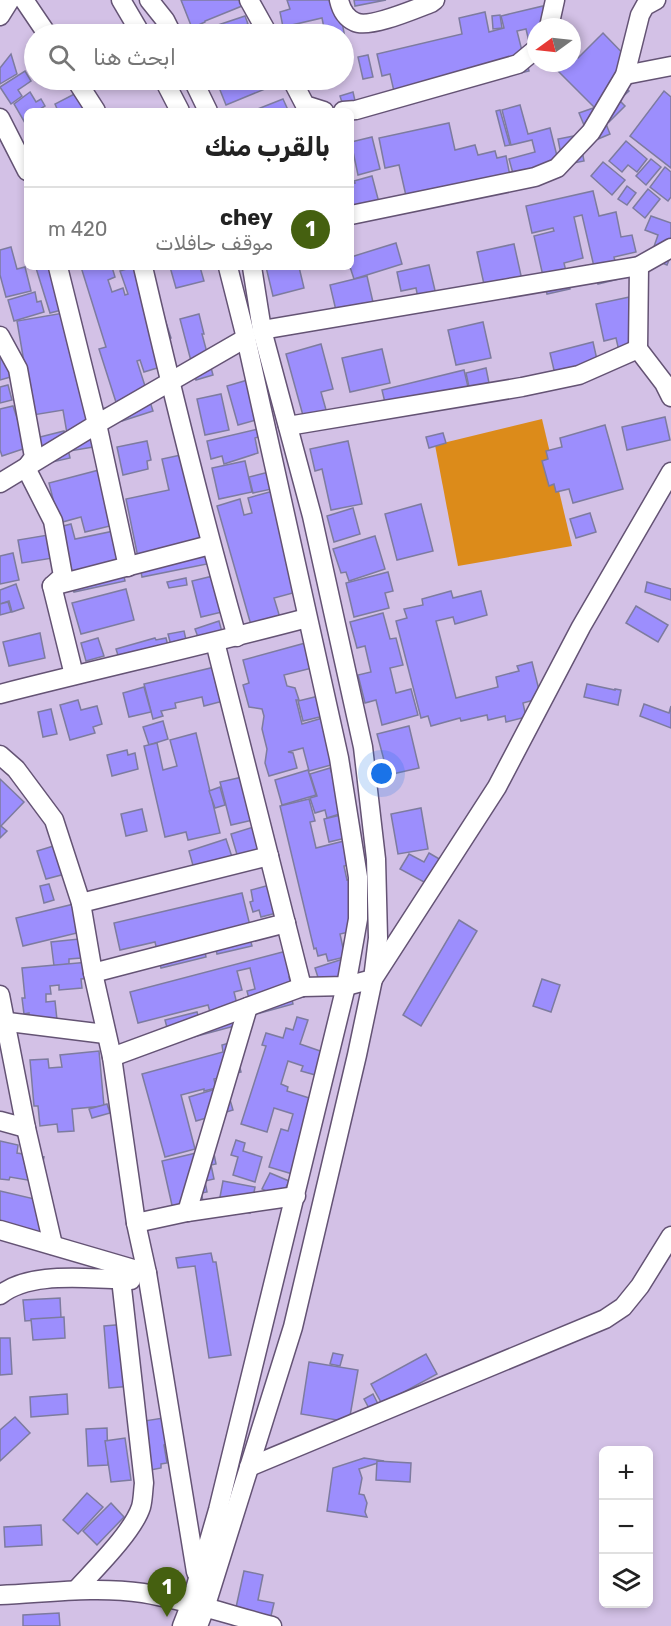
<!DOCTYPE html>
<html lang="ar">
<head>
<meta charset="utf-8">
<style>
	body { margin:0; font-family:Rubik,"Noto Sans Arabic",sans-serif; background:#f2f2f2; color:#222; direction:rtl }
	.controls { position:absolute; right:18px; bottom:18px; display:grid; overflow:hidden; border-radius:9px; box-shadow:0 3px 9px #0003 }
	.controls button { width:54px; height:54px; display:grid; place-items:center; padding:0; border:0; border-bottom:2px solid #e0e0e0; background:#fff; color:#222; font:30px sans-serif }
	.compass { position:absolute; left:527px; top:18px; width:54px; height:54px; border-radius:50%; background:#fff; box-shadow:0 3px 9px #0003; rotate:255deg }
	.you { position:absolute; left:382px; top:774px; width:21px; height:21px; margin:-15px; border:4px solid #fff; border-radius:50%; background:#1a73e8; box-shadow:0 0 0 9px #1a73e833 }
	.badge { display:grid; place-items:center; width:39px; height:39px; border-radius:50%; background:#456010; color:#fff; font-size:20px; font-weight:700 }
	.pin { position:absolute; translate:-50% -50px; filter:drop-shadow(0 2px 3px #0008) }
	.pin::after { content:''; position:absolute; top:32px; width:21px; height:18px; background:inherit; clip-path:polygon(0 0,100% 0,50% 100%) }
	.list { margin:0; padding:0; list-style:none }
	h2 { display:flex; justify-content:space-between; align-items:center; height:78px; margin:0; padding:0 24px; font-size:26px }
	h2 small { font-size:20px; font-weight:400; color:#767676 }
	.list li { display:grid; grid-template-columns:39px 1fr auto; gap:18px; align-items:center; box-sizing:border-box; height:84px; padding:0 24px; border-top:2px solid #e0e0e0 }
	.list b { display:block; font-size:22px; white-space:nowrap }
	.list p { margin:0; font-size:20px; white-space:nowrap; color:#767676 }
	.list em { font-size:20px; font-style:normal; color:#767676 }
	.icon { flex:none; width:33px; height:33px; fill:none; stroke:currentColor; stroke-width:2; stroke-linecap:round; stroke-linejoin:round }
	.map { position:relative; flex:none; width:671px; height:1626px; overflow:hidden; direction:ltr }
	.search { position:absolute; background:#fff; box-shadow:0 3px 9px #0003; left:24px; top:24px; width:330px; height:66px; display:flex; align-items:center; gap:15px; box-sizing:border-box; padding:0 21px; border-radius:33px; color:#767676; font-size:22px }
	.panel { position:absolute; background:#fff; box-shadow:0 3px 9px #0003; left:24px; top:108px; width:330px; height:162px; border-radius:9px; direction:rtl }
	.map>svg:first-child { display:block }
	.green { fill:#dc8b1a }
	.building { fill:#9c8efd; stroke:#7d7b9f; stroke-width:1.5 }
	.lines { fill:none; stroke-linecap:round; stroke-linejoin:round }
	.minor-casing { stroke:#645374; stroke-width:21 }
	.minor { stroke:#fff; stroke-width:18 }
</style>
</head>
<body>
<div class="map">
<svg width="671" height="1626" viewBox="0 0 671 1626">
	<rect width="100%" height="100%" fill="#d3c1e6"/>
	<path class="green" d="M542 419 572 546 458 566 435 445Z"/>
	<g class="building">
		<path d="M181 0H239L242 6 205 21V22L192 28Z"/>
		<path d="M287 0H345L342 22 348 54 344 55V34H293L292 30 316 25 317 30 324 28 322 18 283 27 280 12 290 9Z"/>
		<path d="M354 0H386L355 6Z"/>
		<path d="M543 6 548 27H536V45L530 46 526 29 517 31 522 51 524 50 529 71 435 93 396 100 390 74 382 76 377 54 462 34 459 18 485 12 489 32 504 28 501 16Z"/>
		<path d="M500 15 502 28 493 29 492 16Z"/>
		<path d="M245 16 248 24 245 25 246 30 254 28 256 34H201L200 31Z"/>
		<path d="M603 33 636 67 620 83 629 91 619 100 625 106 609 122 556 69 562 63H572V53L578 58Z"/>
		<path d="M11 54 17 74 0 84V68Z"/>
		<path d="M368 55 373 77 363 79 358 57Z"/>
		<path d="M25 71 31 81 18 90 22 96 11 104 0 87Z"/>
		<path d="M216 80H275L277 84 226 105Z"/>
		<path d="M310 80H327L329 84 313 89Z"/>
		<path d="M84 89 96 111H58L55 104Z"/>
		<path d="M664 91 671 97V168L630 136Z"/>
		<path d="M30 92 36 102 41 99 45 106 37 111H27V122L25 123 14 104Z"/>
		<path d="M353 92 356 105 344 109 340 96Z"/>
		<path d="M283 99 288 110 255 111V110Z"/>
		<path d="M520 105 528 134 550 128 562 176 517 188 509 159 535 152 532 140 511 145 502 110Z"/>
		<path d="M599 106 610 134 591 142 579 113Z"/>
		<path d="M500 110 510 145 505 146 496 111Z"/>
		<path d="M449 123 455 150 475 145 478 155 495 151 497 158 506 156 512 186 409 209 399 165 385 168 379 138Z"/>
		<path d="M579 135 584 161 563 165 558 139Z"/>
		<path d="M372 137 380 169 358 175 351 142Z"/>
		<path d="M626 141 647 159 637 172 628 165 622 172 609 161Z"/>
		<path d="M651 159 661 167 646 185 636 176Z"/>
		<path d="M603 162 625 180 612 195 591 176Z"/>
		<path d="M665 167 671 172V197L668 201 650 187Z"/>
		<path d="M372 176 382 214 351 222V184L355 183 354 181Z"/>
		<path d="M627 186 636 193 627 205 618 199Z"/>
		<path d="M648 189 660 199 645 218 633 208Z"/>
		<path d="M593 191 599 216 616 212 621 237 632 235 636 252 614 257 619 279 598 284 582 215 574 217 583 258 564 263 570 289 547 294 534 236 554 231 553 228 532 233 526 206Z"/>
		<path d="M651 216 671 223V255L667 265 650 258 658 235 645 230Z"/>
		<path d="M396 243 402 264 354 279 350 267 351 257Z"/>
		<path d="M514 244 522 280 485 289 477 252Z"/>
		<path d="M11 247 17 269 25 267 31 291 6 297 0 275V250Z"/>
		<path d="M429 265 437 299 419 303 416 288 401 291 397 272Z"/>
		<path d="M41 267H62L73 307 50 313 36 268Z"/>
		<path d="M81 267H104L105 269 112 267 115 277 108 280 112 292 123 288 125 295 128 294 120 271 133 267H148L171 338 159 341 167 365 144 372 140 360 137 361 153 411 122 421 99 349 106 347Z"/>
		<path d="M170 267H200L204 281 176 288Z"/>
		<path d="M266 267H299L304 288 273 296Z"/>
		<path d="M367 276 375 311 338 319 330 285Z"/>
		<path d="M35 292 37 302 41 301 44 312 14 321 8 300Z"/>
		<path d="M639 295 633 348 619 351 616 338 604 341 596 304Z"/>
		<path d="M75 311 79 332 83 331 97 410 106 408V420L108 433 99 446 70 451 63 410 33 415 17 321Z"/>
		<path d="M199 314 204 334H202L213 375 196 380 180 319Z"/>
		<path d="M483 322 491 358 456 365 448 330Z"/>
		<path d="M593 342 600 373 557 383 550 353Z"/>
		<path d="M321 344 333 389 321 392 330 424 307 430 286 354Z"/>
		<path d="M382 349 390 383 350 392 342 358Z"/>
		<path d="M0 352 14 376 0 380Z"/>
		<path d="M486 368 489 383 469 387 466 373Z"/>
		<path d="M464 370 469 391 387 411 382 390Z"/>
		<path d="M251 379 263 418 238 425 227 386Z"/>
		<path d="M8 385 12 400 0 403V387Z"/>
		<path d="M221 394 229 430 205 435 197 399Z"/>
		<path d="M13 406 18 421 23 420 26 448 2 456 0 450V409Z"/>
		<path d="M665 417 670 440 627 450 622 427Z"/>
		<path d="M605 425 623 489 573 503 569 489 556 492 554 484 549 486 542 461 548 459 546 451 562 447 560 438Z"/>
		<path d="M262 428 264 435 255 438 258 453 224 464 222 456 211 459 207 441Z"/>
		<path d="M64 431 70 458 48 463 39 448 36 438Z"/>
		<path d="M443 433 446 443 429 448 426 437Z"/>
		<path d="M147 441 151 460 147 461 148 469 123 475 117 447Z"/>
		<path d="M348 441 362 504 331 510 322 469 315 471 310 449Z"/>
		<path d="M195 452 212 563 142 577 126 499 169 490 162 459Z"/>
		<path d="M245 461 252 492 219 499 212 468Z"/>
		<path d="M99 470 114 525 85 532 81 517 59 523 49 483Z"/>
		<path d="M277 470 281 487 253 493 249 477Z"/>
		<path d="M277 490 304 590 274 598 284 631 255 639 217 506 240 499 244 515 252 513 248 498Z"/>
		<path d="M421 504 433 551 397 560 385 514Z"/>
		<path d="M353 508 360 534 334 542 327 516Z"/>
		<path d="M590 513 596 532 576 538 570 519Z"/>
		<path d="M71 524 75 539 114 531 125 581 74 592 59 527Z"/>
		<path d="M48 535 53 558 22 563 18 540Z"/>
		<path d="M375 536 385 569 349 581 346 572 341 573 333 549Z"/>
		<path d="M13 553 19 580 0 584V556Z"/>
		<path d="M388 572 393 591 385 593 389 608 354 617 346 583Z"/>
		<path d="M213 576 222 612 201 617 192 581Z"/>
		<path d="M186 578 187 585 169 588 167 582Z"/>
		<path d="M647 582 671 589V600L645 592Z"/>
		<path d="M16 584 24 608 12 612 9 601 0 604V590Z"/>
		<path d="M126 589 134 620 81 634 72 603Z"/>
		<path d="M451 591 453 598 481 591 487 615 455 624 453 617 436 621 456 698 498 687 496 677 519 671 517 666 532 662 541 698 523 703 526 717 506 722 505 716 488 720 487 715 461 721 460 718 431 726 428 716 421 718 396 621 407 618 404 609 423 605 422 599Z"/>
		<path d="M8 602 11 612 0 615V604Z"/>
		<path d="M636 606 668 625 658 642 626 623Z"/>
		<path d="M383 613 390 639 396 638 403 665 390 668 396 693 411 689 418 715 382 725 376 700 365 703 358 675 371 672 365 646 357 648 350 622Z"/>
		<path d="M219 621 222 632 199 640 195 629Z"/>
		<path d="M184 631 188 649 173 653 168 634Z"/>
		<path d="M40 633 45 658 9 666 3 642Z"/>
		<path d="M98 638 104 656 86 661 81 643Z"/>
		<path d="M155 638 156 640 166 638 169 650 122 668 116 649Z"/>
		<path d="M309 642 316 667 284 675 287 686 295 688 299 700H296L302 724 326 717 342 762 309 771 303 748 288 752 293 753 297 768 269 776 265 763 267 749 262 729 264 716 262 709 249 707 243 685 249 683 243 660Z"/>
		<path d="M223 665 231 699 204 706 202 697 175 703 176 708 161 711 163 716 153 719 144 684Z"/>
		<path d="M587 684 615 690V689L621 690 618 705 584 697Z"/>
		<path d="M144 687 151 712 129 717 123 693Z"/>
		<path d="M331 693 336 713 303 721 298 701Z"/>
		<path d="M78 700 81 710 97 706 102 724 93 727 95 733 70 740 60 705Z"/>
		<path d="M644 704 669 713 671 706V728L640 716Z"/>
		<path d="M51 709 57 734 43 737 38 712Z"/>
		<path d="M163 721 168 739 149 745 143 727Z"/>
		<path d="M409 726 419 768 388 775 377 734Z"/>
		<path d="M196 733 220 833 188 840 186 832 165 837 144 746 157 743 163 770 177 766 170 740Z"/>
		<path d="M127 750 128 755 135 753 138 769 112 776 107 755Z"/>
		<path d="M330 768 336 786 349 811 327 818 325 810 315 813 310 798 317 796 310 774Z"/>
		<path d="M308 770 316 795 282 805 275 780Z"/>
		<path d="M247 776 257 819 231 825 220 782Z"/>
		<path d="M0 779 24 802 1 826 7 831 0 838Z"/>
		<path d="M220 787 225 805 215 808 209 791Z"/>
		<path d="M309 799 315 821 310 822 316 848 348 840 354 864 344 866 347 880 354 878 361 929 340 934 345 957 328 961 326 954 318 956 316 948 314 949 280 806Z"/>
		<path d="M421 808 428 849 398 854 391 814Z"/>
		<path d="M142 809 147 831 126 836 121 814Z"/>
		<path d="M345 814 350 837 329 842 324 819Z"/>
		<path d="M257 826 273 859 241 868 231 834Z"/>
		<path d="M226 839 232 857 194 869 189 851Z"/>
		<path d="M70 841 77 863 69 873 46 879 37 851Z"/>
		<path d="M429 853 448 864 435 888 400 869 409 854 424 862Z"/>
		<path d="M281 882 288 910 261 917 259 910 253 912 250 902 253 901 251 890Z"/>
		<path d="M49 884 54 900 44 903 40 886Z"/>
		<path d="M242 893 252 934 249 935 252 946 217 954 213 937 202 939 206 957 161 968 155 942 120 950 114 923Z"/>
		<path d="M74 904 81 932 23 946 16 918Z"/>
		<path d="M459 920 477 931 421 1026 403 1015Z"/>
		<path d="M79 939 81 958 69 959V964L54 966 51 942Z"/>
		<path d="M298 948 304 973 289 977 291 985 300 983 304 997 299 998 297 991 290 992 293 1004 253 1015 247 991 255 989 250 968 237 971 242 990 234 992 242 1024 171 1043 165 1020 197 1012 200 1022 212 1019 208 1005 138 1023 130 992Z"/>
		<path d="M343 959 350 981 322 990 315 968Z"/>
		<path d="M89 962 90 978 81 979 82 988 59 990V985L50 986 51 994H46V1002L55 1001 57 1020 29 1023V1013L24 1014 22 998H25L22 968Z"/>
		<path d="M542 979 560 985 551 1012 533 1006Z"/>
		<path d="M297 1017 308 1020 300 1044 326 1053 319 1076 301 1071 303 1066 288 1061 281 1084 288 1087 287 1091 322 1102 299 1176 269 1167 281 1129 288 1131 293 1114 274 1108 267 1132 241 1124 266 1046 262 1045 266 1033 283 1038 286 1028 293 1030Z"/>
		<path d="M233 1042 241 1072 214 1079 216 1088 204 1091V1089L181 1095 195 1149 165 1157 142 1074 223 1052 222 1045Z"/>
		<path d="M99 1051 104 1106 72 1109 74 1131 58 1132 57 1124 40 1126 38 1106H34L30 1060 48 1059 49 1068 62 1067 60 1055Z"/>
		<path d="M226 1086 233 1110 196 1121 189 1097Z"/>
		<path d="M107 1104 110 1113 92 1118 89 1109Z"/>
		<path d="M236 1140 245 1143 243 1151 262 1157 255 1182 233 1175 238 1157 231 1155Z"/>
		<path d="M0 1141 18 1145 17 1153 44 1157 39 1182 10 1177 9 1180 0 1179Z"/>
		<path d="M213 1149 216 1164 211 1165 214 1179 205 1181 207 1192 201 1193 207 1216 176 1223 162 1161Z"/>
		<path d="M270 1173 289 1181 281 1198 262 1189Z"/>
		<path d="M223 1181 255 1187 250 1213 230 1209 229 1215 217 1213Z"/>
		<path d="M0 1191 39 1200 43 1237 0 1227Z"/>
		<path d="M211 1253 213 1262H216L231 1355 209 1358 195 1266 178 1268 176 1258Z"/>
		<path d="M60 1298 61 1318 25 1321 23 1300Z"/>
		<path d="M64 1317 65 1338 33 1340 31 1319Z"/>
		<path d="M127 1324 132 1386 109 1388 104 1326Z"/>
		<path d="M0 1338H10L12 1374 0 1375Z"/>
		<path d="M333 1353 343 1355 340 1366 330 1364Z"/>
		<path d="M426 1354 437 1374 382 1404 371 1384Z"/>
		<path d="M309 1362 358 1370 349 1422 301 1414Z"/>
		<path d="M67 1394 68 1414 31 1417 30 1397Z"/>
		<path d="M373 1394 379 1406 370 1410 364 1399Z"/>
		<path d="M15 1417 30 1433 0 1461V1430Z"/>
		<path d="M163 1418 172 1443 164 1445 167 1463 161 1464V1468L145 1471 138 1422Z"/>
		<path d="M107 1428 108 1465 88 1466 86 1429Z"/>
		<path d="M125 1438 131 1480 111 1482 105 1441Z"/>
		<path d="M364 1458 384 1461 359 1469 362 1478 359 1494 364 1495 367 1503 365 1512 367 1517 327 1511 333 1468Z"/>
		<path d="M377 1461 411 1463 410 1482 376 1480Z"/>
		<path d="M87 1493 103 1507 78 1534 63 1520Z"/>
		<path d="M111 1503 124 1517 97 1545 83 1531Z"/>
		<path d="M41 1525 42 1545 5 1547 4 1527Z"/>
		<path d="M244 1571 263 1575 258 1600 274 1603 270 1620 235 1612Z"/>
		<path d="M59 1613 60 1626H23V1615Z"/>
	</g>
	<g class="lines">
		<g class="minor-casing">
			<g id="minor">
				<path d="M24 0 47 34"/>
				<path d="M121 0 141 34"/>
				<path d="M149 0 165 20 172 34"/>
				<path d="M249 0 268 34"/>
				<path d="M339 0C341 9 346 18 355 22 369 29 415 9 431 3L435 0"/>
				<path d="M0 16 10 0"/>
				<path d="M549 27 555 0"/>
				<path d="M625 75 671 66"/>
				<path d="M76 80 96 111"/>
				<path d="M164 80 180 111"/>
				<path d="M193 80 208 111"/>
				<path d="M292 80 305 105 324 111"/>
				<path d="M343 111 356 110 518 64 536 49"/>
				<path d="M0 118 27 171"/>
				<path d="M351 215 535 177 557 168 591 132 625 75 640 15 645 6 656 0"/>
				<path d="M639 266 638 349 664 383 671 397"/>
				<path d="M58 267 97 424 128 567"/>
				<path d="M143 267C172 391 202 514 237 637"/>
				<path d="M262 330 639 266 671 248"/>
				<path d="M0 336 18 369 34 457 26 468 53 521 63 576 52 586 74 675"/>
				<path d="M288 426 522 387 579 375 638 349"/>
				<path d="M0 483 97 424 246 338"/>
				<path d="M52 586 210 545"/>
				<path d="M215 642 302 987"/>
				<path d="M0 694C102 668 205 645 307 618"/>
				<path d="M0 755 16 769 54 820 81 903 93 973 112 1057 136 1223 147 1273 196 1572"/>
				<path d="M81 903 269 856"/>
				<path d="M93 973 286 923"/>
				<path d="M0 995 26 1128 53 1245"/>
				<path d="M0 1021 105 1034"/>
				<path d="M112 1057 302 987 346 986 373 979 497 787 581 627 671 472"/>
				<path d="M0 1121 26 1128"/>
				<path d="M187 1212 248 1007"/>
				<path d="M136 1223 187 1212 296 1196"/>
				<path d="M0 1230 147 1273"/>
				<path d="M0 1295C30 1271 85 1279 121 1279L131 1280"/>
				<path d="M249 1467 605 1319 623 1307 640 1286 671 1236"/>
				<path d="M76 1590C94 1570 133 1532 141 1507 143 1500 143 1491 144 1483L121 1279"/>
				<path d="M0 1595C47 1593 96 1586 143 1593 186 1600 230 1615 272 1626"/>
				<path d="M182 1626 191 1603 218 1510 346 986 358 919V877L339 758 246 338 228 267"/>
				<path d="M198 1626 205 1608 293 1327 357 1055 373 979 378 938 376 859 363 747 312 516 262 330 252 267"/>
			</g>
		</g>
		<use href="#minor" class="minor"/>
	</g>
</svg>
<div class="controls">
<button>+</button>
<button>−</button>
<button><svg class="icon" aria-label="layers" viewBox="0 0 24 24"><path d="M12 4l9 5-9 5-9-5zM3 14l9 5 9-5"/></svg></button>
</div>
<svg class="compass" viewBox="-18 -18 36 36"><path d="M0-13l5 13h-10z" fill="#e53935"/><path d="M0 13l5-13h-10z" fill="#767676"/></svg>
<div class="you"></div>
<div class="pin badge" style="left:167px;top:1617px">1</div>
<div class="search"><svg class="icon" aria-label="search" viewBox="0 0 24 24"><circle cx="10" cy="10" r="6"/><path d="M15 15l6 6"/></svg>ابحث هنا</div>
<section class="panel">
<h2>بالقرب منك<small></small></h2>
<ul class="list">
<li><span class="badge">1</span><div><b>chey</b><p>موقف حافلات</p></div><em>420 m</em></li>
</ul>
</section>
</div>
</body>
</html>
